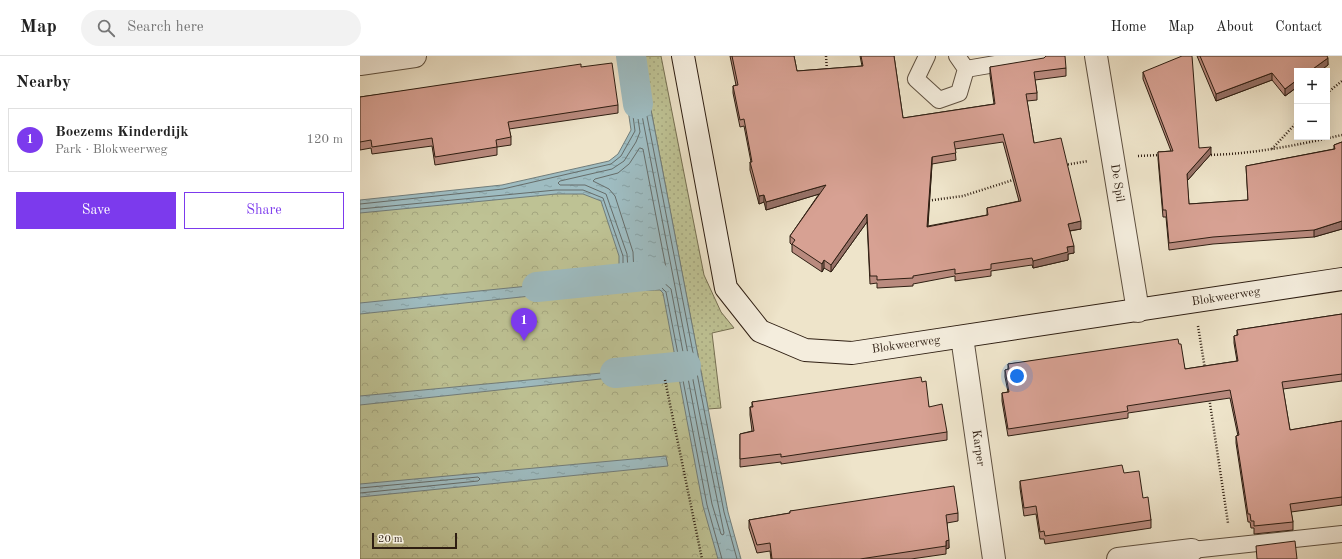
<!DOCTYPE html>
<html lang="en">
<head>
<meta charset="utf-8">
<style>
	body { margin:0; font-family:"Old Standard TT",serif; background:#f2f2f2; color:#222 }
	.controls { position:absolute; right:12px; top:12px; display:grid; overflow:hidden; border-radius:0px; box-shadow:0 4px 16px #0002 }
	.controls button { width:36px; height:36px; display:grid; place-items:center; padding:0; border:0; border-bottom:1px solid #e0e0e0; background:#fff; color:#222; font:20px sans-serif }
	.scale { position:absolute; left:12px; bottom:10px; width:85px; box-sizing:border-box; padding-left:4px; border:2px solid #2e1e12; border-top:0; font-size:11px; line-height:14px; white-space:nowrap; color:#2e1e12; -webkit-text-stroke:3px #f4eddd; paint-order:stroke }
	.you { position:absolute; left:657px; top:320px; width:14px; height:14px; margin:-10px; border:3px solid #fff; border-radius:50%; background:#1a73e8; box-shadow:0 0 0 6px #1a73e833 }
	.badge { display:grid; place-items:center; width:26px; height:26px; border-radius:50%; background:#7c3aed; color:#fff; font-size:13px; font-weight:700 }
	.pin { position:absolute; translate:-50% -33px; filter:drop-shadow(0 1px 2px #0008) }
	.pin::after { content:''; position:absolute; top:21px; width:14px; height:12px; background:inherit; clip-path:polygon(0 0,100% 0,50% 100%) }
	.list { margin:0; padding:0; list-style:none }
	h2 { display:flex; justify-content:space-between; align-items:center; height:52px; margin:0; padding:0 16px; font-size:17px }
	h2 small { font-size:13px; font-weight:400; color:#767676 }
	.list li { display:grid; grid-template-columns:26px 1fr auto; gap:12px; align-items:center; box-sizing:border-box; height:64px; margin:0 8px 8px; padding:0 8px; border:1px solid #e0e0e0; border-radius:0px }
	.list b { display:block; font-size:15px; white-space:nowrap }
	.list p { margin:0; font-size:13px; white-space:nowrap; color:#767676 }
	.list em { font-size:13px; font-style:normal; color:#767676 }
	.actions { display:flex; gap:8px; padding:12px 16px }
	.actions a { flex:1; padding:9px 0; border:1px solid #7c3aed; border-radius:0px; text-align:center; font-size:14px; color:#7c3aed }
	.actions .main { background:#7c3aed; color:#fff }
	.icon { flex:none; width:22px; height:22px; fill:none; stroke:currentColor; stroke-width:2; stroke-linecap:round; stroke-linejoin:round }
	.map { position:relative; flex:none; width:982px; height:503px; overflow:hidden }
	header { display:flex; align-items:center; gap:24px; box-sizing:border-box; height:56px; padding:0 20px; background:#fff; border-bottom:1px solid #e0e0e0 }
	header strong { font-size:19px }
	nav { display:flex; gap:22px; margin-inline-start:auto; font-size:14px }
	.search { width:280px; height:36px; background:#f2f2f2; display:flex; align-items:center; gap:10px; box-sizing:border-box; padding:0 14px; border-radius:22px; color:#767676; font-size:15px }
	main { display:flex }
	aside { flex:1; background:#fff }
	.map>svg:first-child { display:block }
	.grass { fill:url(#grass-dots); stroke:#767053 }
	.park { fill:url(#park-crowns); stroke:#767053 }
	.water { fill:url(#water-ripples); stroke:#717d7b }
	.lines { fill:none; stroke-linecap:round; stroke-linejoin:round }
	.shore { stroke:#666d6a; stroke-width:1 }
	.canal { stroke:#9ebcc1; stroke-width:30 }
	.lane-casing { stroke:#5e5040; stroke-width:18 }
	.street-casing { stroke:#5e5040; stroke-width:24 }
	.secondary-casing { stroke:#2e1e12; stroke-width:24 }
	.path { stroke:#2e1e12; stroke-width:2.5; stroke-dasharray:1 2; stroke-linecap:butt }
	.lane { stroke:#f4eddd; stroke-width:16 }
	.street { stroke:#f4eddd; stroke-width:22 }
	.secondary { stroke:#f4eddd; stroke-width:22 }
	.wall { fill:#b98a7e; stroke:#2e1e12; fill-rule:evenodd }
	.shaded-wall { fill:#967167; stroke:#2e1e12 }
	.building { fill:#d7a193; stroke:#2e1e12; fill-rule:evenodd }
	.labels { text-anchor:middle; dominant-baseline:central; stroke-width:3; stroke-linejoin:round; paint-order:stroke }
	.street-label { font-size:12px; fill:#2e1e12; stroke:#f4eddd }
</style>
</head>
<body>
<header>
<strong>Map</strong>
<div class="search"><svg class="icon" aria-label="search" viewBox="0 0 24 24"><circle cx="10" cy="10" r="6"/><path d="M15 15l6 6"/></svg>Search here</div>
<nav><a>Home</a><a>Map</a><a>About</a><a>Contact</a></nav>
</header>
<main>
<aside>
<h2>Nearby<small></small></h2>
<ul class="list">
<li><span class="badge">1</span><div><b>Boezems Kinderdijk</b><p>Park · Blokweerweg</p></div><em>120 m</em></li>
</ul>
<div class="actions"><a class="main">Save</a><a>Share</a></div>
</aside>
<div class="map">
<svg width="982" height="503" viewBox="0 0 982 503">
	<defs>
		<pattern id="grass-dots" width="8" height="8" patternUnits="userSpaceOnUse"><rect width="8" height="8" fill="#bec294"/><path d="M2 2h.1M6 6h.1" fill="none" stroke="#a4a67f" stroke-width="1.8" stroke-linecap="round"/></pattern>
		<pattern id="park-crowns" width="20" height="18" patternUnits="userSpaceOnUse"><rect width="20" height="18" fill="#bec294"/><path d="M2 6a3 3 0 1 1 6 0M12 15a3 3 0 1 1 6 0" fill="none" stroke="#a4a67f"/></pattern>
		<pattern id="water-ripples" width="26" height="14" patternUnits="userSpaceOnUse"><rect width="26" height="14" fill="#9ebcc1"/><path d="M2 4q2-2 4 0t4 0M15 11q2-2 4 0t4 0" fill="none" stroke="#88a1a5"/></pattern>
	</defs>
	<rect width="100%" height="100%" fill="#eee4ca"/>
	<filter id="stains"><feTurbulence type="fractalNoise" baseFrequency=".005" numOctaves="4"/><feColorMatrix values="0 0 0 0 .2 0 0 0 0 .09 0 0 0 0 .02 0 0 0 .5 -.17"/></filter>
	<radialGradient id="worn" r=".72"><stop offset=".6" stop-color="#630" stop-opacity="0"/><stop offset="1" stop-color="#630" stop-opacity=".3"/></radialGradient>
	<path class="grass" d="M268 0H301L344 219 361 256 374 272 352 277 361 352 348 353 283 12 276 7 270 6Z"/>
	<path class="park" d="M291 117 374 503H0V148Z"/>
	<g class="water">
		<path d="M270 6 276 7 283 12 368 456 381 503H358L343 450 303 237 300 234C286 234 264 237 252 228L259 212V200L241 145 223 138H196L0 157V144L142 129 249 105 258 98 271 74 262 13 265 8Z"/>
		<path d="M218 225V235L0 258V247Z"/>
		<path d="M294 312 296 317 0 349V340Z"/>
		<path d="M306 400 308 410 0 441V428Z"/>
	</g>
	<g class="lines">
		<g class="shore">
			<path d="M278 47 280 49 339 355 364 477 363 479 361 478 352 448 311 233 302 225H275L265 223 268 213 267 198 246 138 225 129H200L198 127 200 125 252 113 264 105 276 86 280 76 276 49Z"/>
			<path d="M280 92 283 93 307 217 305 219 274 218 273 196 255 140 249 133 233 125 235 123 258 117 269 108Z"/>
			<path d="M0 148 143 133 251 108 261 100 275 75 267 14 271 10 278 14 364 456 377 503"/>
			<path d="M0 153 196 134H223L243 142 263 200V213L257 227 275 230H300L306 236 347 449 362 503"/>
			<path d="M0 432 118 421 120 423 118 425 0 437"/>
		</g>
		<g class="canal">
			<path d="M271 0 278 48"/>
			<path d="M177 231 294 219"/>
			<path d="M255 317 326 310"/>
		</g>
		<g class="lane-casing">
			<g id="lane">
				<path d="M567 0 556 23 579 44 599 37 606 13 597 0"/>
				<path d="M606 13 682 0"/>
				<path d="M832 494 982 478"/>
			</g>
		</g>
		<g class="street-casing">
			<g id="street">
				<path d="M736 0 778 255"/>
				<path d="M0 8 55 0"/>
				<path d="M602 281 634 503"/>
				<path d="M758 503 832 494"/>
			</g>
		</g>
		<g class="secondary-casing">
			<path id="secondary" d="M323 0 366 232 400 275 445 294 492 297 982 223"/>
		</g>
		<g class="path">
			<path d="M466 0 467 15"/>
			<path d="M967 37 982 25"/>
			<path d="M912 93 937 66"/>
			<path d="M848 99C894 98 938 89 982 79"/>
			<path d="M778 100 799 99"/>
			<path d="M705 109 728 105"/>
			<path d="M566 145 603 140 656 123"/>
			<path d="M838 270 845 313"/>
			<path d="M305 324 342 503"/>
			<path d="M849 341 868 467"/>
		</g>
		<use href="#lane" class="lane"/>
		<use href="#street" class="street"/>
		<use href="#secondary" class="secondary"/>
	</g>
	<g class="wall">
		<path d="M370 0H434L437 15 502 10 500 0H534L543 62 634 48 630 19V11L706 12V20L675 24 677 37V44L667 45 674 87 721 173 710 175 714 197 708 198V204L673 212 672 209 631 215V220L595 225V220L553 228V230L517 232V227L510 228 507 166 471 216 464 212 462 216 432 196V189L430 187V180L459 138 406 154 404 146 399 148 390 114V106H391L384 70 380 71 373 37V30L376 29ZM643 86 659 145 627 152V159L568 170 572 108 596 104 595 93Z"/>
		<path d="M837 0H967L968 9 925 40 912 24 856 45Z"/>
		<path d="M221 11 258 49V57L149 73 151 81V89L137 91V99L75 109 72 90 12 98 11 92 0 94V41Z"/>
		<path d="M783 16 839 92 851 98 827 125 829 148 888 144 886 110 974 93V89L982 86V173L954 181 853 188 809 194 806 161H803L798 103V96L811 95 783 23Z"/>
		<path d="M982 258V325L923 333 930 374 982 365V449L931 456 933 466V474L894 478V472H891L890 466H888L876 387V380H878L870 342 768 357V362L648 380 642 345V337L648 336 645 321V314L648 313V308L819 288 825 313 877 305 874 287V280L877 279V274Z"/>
		<path d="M562 326 569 351 587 376V384L421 408V406L380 411V378L392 375 390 359V351H392V346Z"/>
		<path d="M764 417 783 442 791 464V472L685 488 684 483H680L676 458 664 460 660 432V425Z"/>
		<path d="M430 455 598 457V465L587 467 589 492 586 493V498L551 503H411L410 495 397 497 389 472V464L430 457Z"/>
	</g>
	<g class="shaded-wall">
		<path d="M968 2V9L960 15H950Z"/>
		<path d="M912 17V24L856 45V38Z"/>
		<path d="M937 24V31L925 40V33Z"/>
		<path d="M851 91V98L827 125V118Z"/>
		<path d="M572 101V108L567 178V171Z"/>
		<path d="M466 129V136L406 154V146Z"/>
		<path d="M404 139V146L399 148V140Z"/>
		<path d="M507 158V166L471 216V209Z"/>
		<path d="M721 165V173L708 175V168Z"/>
		<path d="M982 165V173L954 181V174Z"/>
		<path d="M714 190V197L708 198V204L673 212V205L707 191Z"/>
		<path d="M464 204V212L462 216V208Z"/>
		<path d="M589 484V492L586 493V485Z"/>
	</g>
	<g class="building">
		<path d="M372 0H434L437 15 503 10 501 0H534L543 62 635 48 630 11 684 2 686 0H705L706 12 674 16 677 37 666 38 674 87 701 82 721 165 708 168 714 190 707 191 708 196 673 205 672 202 631 208V213L595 218V213L553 220V222L517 224V220H510L507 158 471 209 464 204 462 208 432 188 435 184 430 180 466 129 406 146 404 139 399 140 390 106H392L384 63 380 64 373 30 378 29ZM643 78 661 145 627 152 628 159 567 171 572 101 596 97 594 86Z"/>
		<path d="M822 0H832L839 92 851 91 827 118 829 148 888 144 886 110 975 93 974 89 982 86V165L954 174 853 181 809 187 806 154H803L798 96 813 95 783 16Z"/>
		<path d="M840 0H967L968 2 950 15H937V24L925 33 912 17 856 38Z"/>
		<path d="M252 7 258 49 148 66 151 81 136 84 137 91 75 101 72 82 12 91 11 84 0 86V41L221 8V11Z"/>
		<path d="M982 258V318L922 326 930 374 982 365V441L930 448 933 466 894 470V465H891L890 458H888L876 380 879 379 870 334 767 350 768 355 648 373 642 337 649 336 645 314 649 313 648 308 818 283 819 288H821L825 313 878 305 874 280 878 279 877 274Z"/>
		<path d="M561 321 562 326 566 325 569 351 582 348 587 376 421 401V398L380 403V378L394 375 390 351H393L392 346Z"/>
		<path d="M762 409 764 417 779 415 783 442 788 441 791 464 685 480 684 475 680 476 676 450 664 452 660 425Z"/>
		<path d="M594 430 598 457 586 459 589 484 586 485V490L500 503H412L410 487 397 489 389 464 430 457V455Z"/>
		<path d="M935 485 937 503H897L896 490Z"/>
	</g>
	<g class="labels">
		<g class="street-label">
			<text transform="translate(757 127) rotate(81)">De Spil</text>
			<text transform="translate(866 241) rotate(-9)">Blokweerweg</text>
			<text transform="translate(546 289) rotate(-8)">Blokweerweg</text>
			<text transform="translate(618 392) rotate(82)">Karper</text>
		</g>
	</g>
	<rect width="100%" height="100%" filter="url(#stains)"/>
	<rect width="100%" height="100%" fill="url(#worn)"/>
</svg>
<div class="controls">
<button>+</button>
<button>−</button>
</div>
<div class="scale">20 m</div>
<div class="you"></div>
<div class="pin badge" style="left:164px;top:285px">1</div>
</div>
</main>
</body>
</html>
